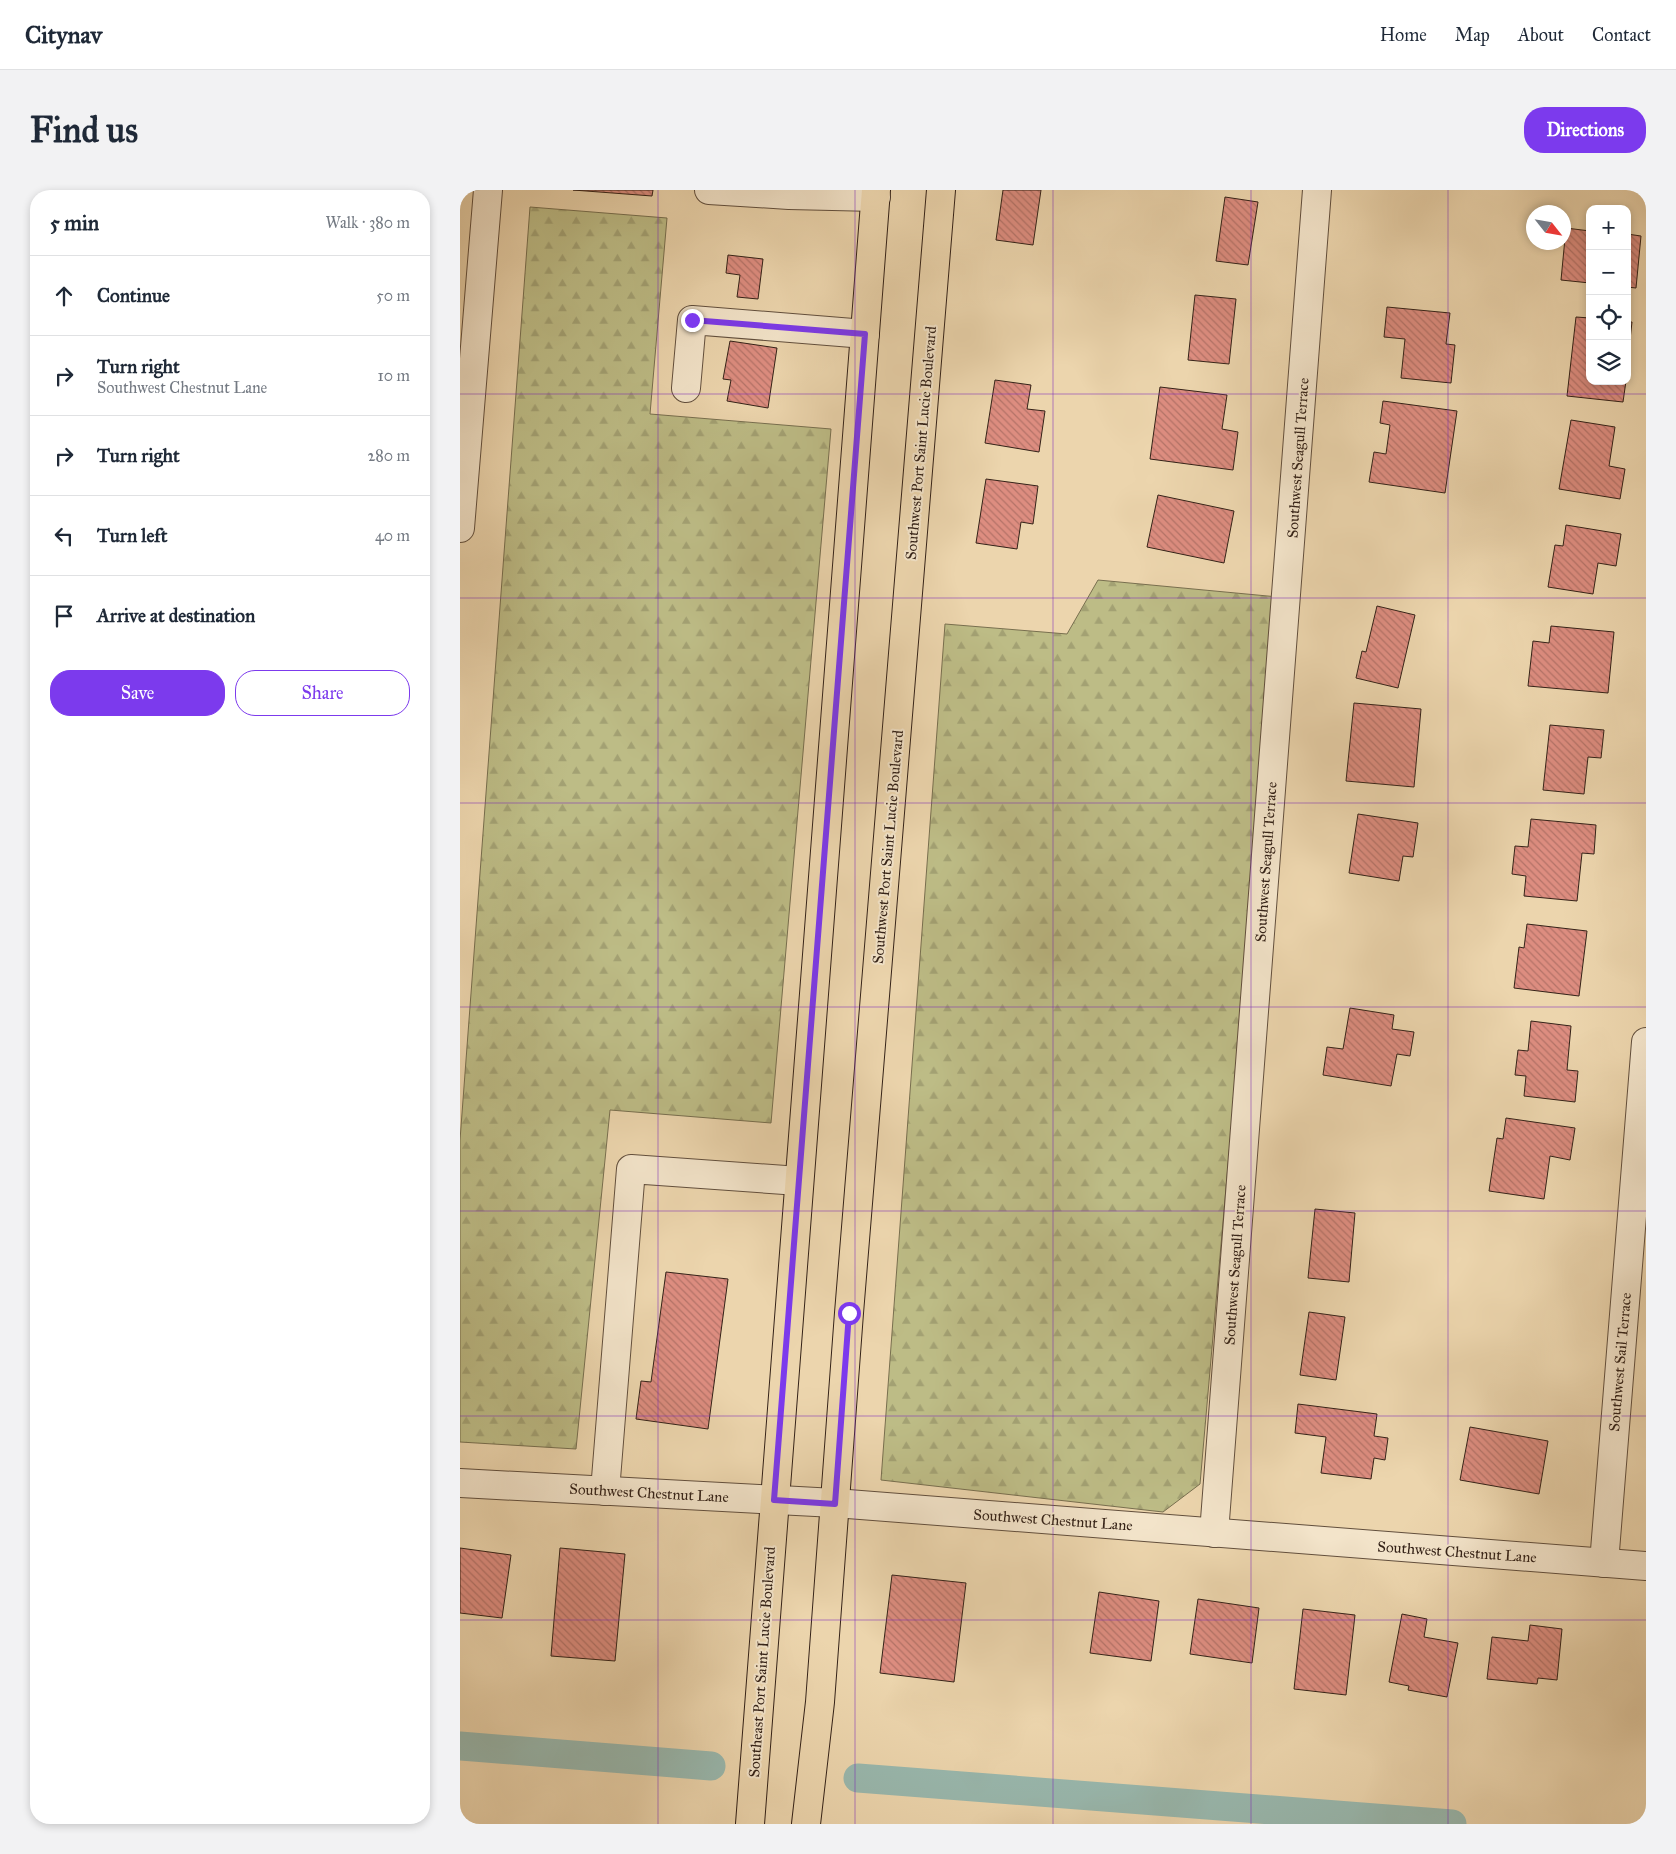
<!DOCTYPE html>
<html lang="en">
<head>
<meta charset="utf-8">
<style>
	body { margin:0; font-family:"IM FELL Great Primer",serif; background:#f2f2f3; color:#1f2937 }
	.controls { position:absolute; right:15px; top:15px; display:grid; overflow:hidden; border-radius:10px; box-shadow:0 2px 8px #0003 }
	.controls button { width:45px; height:45px; display:grid; place-items:center; padding:0; border:0; border-bottom:1px solid #e0e1e3; background:#fff; color:#1f2937; font:25px sans-serif }
	.compass { position:absolute; left:1066px; top:15px; width:45px; height:45px; border-radius:50%; background:#fff; box-shadow:0 2px 8px #0003; rotate:121deg }
	.stop { position:absolute; width:15px; height:15px; margin:-11px; border:4px solid #7c3aed; border-radius:50%; background:#fff }
	.stop.end { background:#7c3aed; border-color:#fff; box-shadow:0 1px 5px #0008 }
	.list { margin:0; padding:0; list-style:none }
	h2 { display:flex; justify-content:space-between; align-items:center; height:65px; margin:0; padding:0 20px; font-size:21px }
	h2 small { font-size:16px; font-weight:400; color:#747a83 }
	.list li { display:grid; grid-template-columns:32px 1fr auto; gap:15px; align-items:center; box-sizing:border-box; height:80px; padding:0 20px; border-top:1px solid #e0e1e3 }
	.list b { display:block; font-size:19px; white-space:nowrap }
	.list p { margin:0; font-size:16px; white-space:nowrap; color:#747a83 }
	.list em { font-size:16px; font-style:normal; color:#747a83 }
	.actions { display:flex; gap:10px; padding:15px 20px }
	.actions a { flex:1; padding:11px 0; border:1px solid #7c3aed; border-radius:20px; text-align:center; font-size:18px; color:#7c3aed }
	.actions .main { background:#7c3aed; color:#fff }
	.icon { flex:none; width:28px; height:28px; fill:none; stroke:currentColor; stroke-width:2; stroke-linecap:round; stroke-linejoin:round }
	.map { position:relative; flex:none; width:1186px; height:1634px; overflow:hidden; border-radius:20px }
	header { display:flex; align-items:center; gap:30px; box-sizing:border-box; height:70px; padding:0 25px; background:#fff; border-bottom:1px solid #e0e1e3 }
	header strong { font-size:24px }
	nav { display:flex; gap:28px; margin-inline-start:auto; font-size:18px }
	.intro { display:flex; align-items:center; justify-content:space-between; box-sizing:border-box; height:120px; padding:0 30px }
	h1 { margin:0; font-size:35px }
	.button { padding:12px 22px; border-radius:20px; background:#7c3aed; color:#fff; font-size:18px; font-weight:700 }
	main { display:flex; gap:30px; padding:0 30px }
	aside { flex:1; background:#fff; border-radius:20px; box-shadow:0 2px 8px #0003 }
	.map>svg:first-child { display:block }
	.forest { fill:url(#forest-firs); stroke:#786f4f }
	.lines { fill:none; stroke-linecap:round; stroke-linejoin:round }
	.canal { stroke:#99b8ae; stroke-width:29 }
	.building { fill:url(#building-back-hatch); stroke:#342218 }
	.minor-casing { stroke:#624f3d; stroke-width:30 }
	.major-casing { stroke:#342218; stroke-width:30 }
	.minor { stroke:#f3e4ca; stroke-width:28 }
	.major { stroke:#ecd5ad; stroke-width:28 }
	.route { stroke:#7c3aed; stroke-width:6 }
	.grid { fill:none; stroke:#7b2cbf; stroke-width:1; stroke-opacity:0.55 }
	.labels { text-anchor:middle; dominant-baseline:central; stroke-width:4; stroke-linejoin:round; paint-order:stroke }
	.street-label { font-size:15px; fill:#342218; stroke:#f3e4ca }
</style>
</head>
<body>
<header>
<strong>Citynav</strong>
<nav><a>Home</a><a>Map</a><a>About</a><a>Contact</a></nav>
</header>
<div class="intro"><h1>Find us</h1><a class="button">Directions</a></div>
<main>
<aside>
<h2>5 min<small>Walk · 380 m</small></h2>
<ul class="list">
<li><svg class="icon" aria-label="ahead" viewBox="0 0 24 24"><path d="M12 20V5M6 11l6-6 6 6"/></svg><div><b>Continue</b></div><em>50 m</em></li>
<li><svg class="icon" aria-label="right" viewBox="0 0 24 24"><path d="M7 20v-9h11M14 6l5 5-5 5"/></svg><div><b>Turn right</b><p>Southwest Chestnut Lane</p></div><em>10 m</em></li>
<li><svg class="icon" aria-label="right" viewBox="0 0 24 24"><path d="M7 20v-9h11M14 6l5 5-5 5"/></svg><div><b>Turn right</b></div><em>280 m</em></li>
<li><svg class="icon" aria-label="left" viewBox="0 0 24 24"><path d="M17 20v-9H6M10 6l-5 5 5 5"/></svg><div><b>Turn left</b></div><em>40 m</em></li>
<li><svg class="icon" aria-label="arrive" viewBox="0 0 24 24"><path d="M6 21V4h12l-3 4 3 4H6"/></svg><div><b>Arrive at destination</b></div></li>
</ul>
<div class="actions"><a class="main">Save</a><a>Share</a></div>
</aside>
<div class="map">
<svg width="1186" height="1634" viewBox="0 0 1186 1634">
	<defs>
		<pattern id="forest-firs" width="22" height="20" patternUnits="userSpaceOnUse" patternTransform="scale(1.25)"><rect width="22" height="20" fill="#bdbc86"/><path d="M5 1l3.5 6h-7zM16 11l3.5 6h-7z" fill="#a3a173"/></pattern>
		<pattern id="building-back-hatch" width="6" height="6" patternUnits="userSpaceOnUse" patternTransform="scale(1.25)"><rect width="6" height="6" fill="#dd8d80"/><path d="M-1 5l2 2M0 0l6 6M5-1l2 2" fill="none" stroke="#b47368"/></pattern>
	</defs>
	<rect width="100%" height="100%" fill="#ecd5ad"/>
	<filter id="stains"><feTurbulence type="fractalNoise" baseFrequency=".004" numOctaves="4"/><feColorMatrix values="0 0 0 0 .2 0 0 0 0 .09 0 0 0 0 .02 0 0 0 .5 -.17"/></filter>
	<radialGradient id="worn" r=".72"><stop offset=".6" stop-color="#630" stop-opacity="0"/><stop offset="1" stop-color="#630" stop-opacity=".3"/></radialGradient>
	<g class="forest">
		<path d="M70 17 207 28 190 224 371 239 311 933 150 920 116 1259 0 1252V950Z"/>
		<path d="M638 390 818 407 740 1294 703 1322 421 1290 485 434 607 444Z"/>
	</g>
	<g class="lines">
		<g class="canal">
			<path d="M0 1556 251 1576"/>
			<path d="M398 1588 992 1634"/>
		</g>
	</g>
	<g class="building">
		<path d="M113 0H193L192 6Z"/>
		<path d="M543 0H581L573 55 536 50Z"/>
		<path d="M765 7 798 12 788 75 756 71Z"/>
		<path d="M1106 38 1130 41V93L1101 90Z"/>
		<path d="M1167 44 1181 46 1176 98 1167 97Z"/>
		<path d="M268 65 303 69 298 109 277 107 280 85 266 83Z"/>
		<path d="M735 105 776 109 769 174 728 170Z"/>
		<path d="M927 117 990 123 986 154 995 155 991 193 941 188 945 149 924 147Z"/>
		<path d="M1116 127 1130 128V191H1166L1163 212 1107 206Z"/>
		<path d="M1167 132H1172L1167 176Z"/>
		<path d="M270 151 317 158 308 218 267 211 271 190 263 189Z"/>
		<path d="M535 190 571 195 567 219 585 221 579 262 525 253Z"/>
		<path d="M700 197 767 205 762 239 778 242 773 280 690 269Z"/>
		<path d="M923 211 997 221 985 303 909 292 914 262 926 264 930 235 920 233Z"/>
		<path d="M1111 230 1155 237 1149 276 1165 279 1160 309 1099 299Z"/>
		<path d="M526 289 578 296 573 334 561 332 557 359 516 353Z"/>
		<path d="M698 305 774 321 764 373 687 357Z"/>
		<path d="M1106 335 1161 344 1156 376 1138 373 1133 404 1088 397 1095 355 1103 356Z"/>
		<path d="M917 416 955 425 938 498 896 488 902 461 906 462Z"/>
		<path d="M1091 436 1154 442 1148 503 1068 496 1073 451 1089 453Z"/>
		<path d="M894 513 961 519 954 597 886 591Z"/>
		<path d="M1090 535 1144 540 1141 568 1128 567 1124 604 1083 600Z"/>
		<path d="M898 624 958 633 953 667 943 666 939 691 889 683Z"/>
		<path d="M1071 629 1136 635 1134 664 1122 663 1117 711 1064 706 1066 686 1052 684 1055 656 1068 657Z"/>
		<path d="M1067 734 1127 741 1119 806 1054 798 1059 757 1064 758Z"/>
		<path d="M890 818 934 825 932 839 954 842 950 866 937 864 931 896 863 885 867 857 883 859Z"/>
		<path d="M1071 831 1111 836 1107 880 1118 881 1115 912 1064 906 1066 886 1055 885 1058 860 1068 861Z"/>
		<path d="M1046 928 1115 938 1110 970 1090 966 1084 1009 1029 1001 1037 948 1043 949Z"/>
		<path d="M855 1019 895 1023 889 1092 848 1088Z"/>
		<path d="M206 1082 268 1089 248 1239 176 1229 181 1191 191 1192Z"/>
		<path d="M849 1122 885 1127 876 1190 840 1185Z"/>
		<path d="M838 1214 917 1224 914 1246 928 1248 925 1270 914 1268 911 1289 861 1283 866 1247 835 1243Z"/>
		<path d="M1010 1237 1088 1251 1079 1304 1000 1290Z"/>
		<path d="M0 1358 51 1365 42 1428 0 1423Z"/>
		<path d="M100 1358 165 1364 155 1471 91 1466Z"/>
		<path d="M432 1385 506 1393 494 1492 420 1483Z"/>
		<path d="M639 1402 699 1411 691 1471 630 1463Z"/>
		<path d="M738 1409 799 1418 792 1473 730 1464Z"/>
		<path d="M843 1419 895 1425 886 1505 834 1499Z"/>
		<path d="M942 1424 967 1429 964 1447 998 1453 987 1507 948 1500 949 1496 929 1492Z"/>
		<path d="M1070 1435 1102 1439 1097 1490 1078 1488 1077 1494 1027 1489 1032 1447 1068 1451Z"/>
	</g>
	<g class="lines">
		<g class="minor-casing">
			<g id="minor">
				<path d="M249 0 329 5 416 7"/>
				<path d="M226 198 232 130 405 144"/>
				<path d="M0 338 28 0"/>
				<path d="M0 1293 375 1313 1186 1376"/>
				<path d="M145 1301 171 979 339 991"/>
				<path d="M754 1343 857 0"/>
				<path d="M1144 1373 1186 852"/>
			</g>
		</g>
		<g class="major-casing">
			<g id="major">
				<path d="M290 1634 416 0"/>
				<path d="M346 1634 360 1512 389 1123 481 0"/>
			</g>
		</g>
		<use href="#minor" class="minor"/>
		<use href="#major" class="major"/>
	</g>
	<g class="lines">
		<path class="route" d="M232 130 405 144 314 1310 375 1314 389 1123"/>
	</g>
	<path class="grid" d="M198 0V1634M395 0V1634M593 0V1634M791 0V1634M988 0V1634M0 204H1186M0 408H1186M0 613H1186M0 817H1186M0 1021H1186M0 1226H1186M0 1430H1186"/>
	<g class="labels">
		<g class="street-label">
			<text transform="translate(461 253) rotate(-85)">Southwest Port Saint Lucie Boulevard</text>
			<text transform="translate(838 268) rotate(-86)">Southwest Seagull Terrace</text>
			<text transform="translate(428 657) rotate(-85)">Southwest Port Saint Lucie Boulevard</text>
			<text transform="translate(806 672) rotate(-86)">Southwest Seagull Terrace</text>
			<text transform="translate(775 1075) rotate(-86)">Southwest Seagull Terrace</text>
			<text transform="translate(1160 1172) rotate(-85)">Southwest Sail Terrace</text>
			<text transform="translate(189 1303) rotate(3)">Southwest Chestnut Lane</text>
			<text transform="translate(593 1330) rotate(4)">Southwest Chestnut Lane</text>
			<text transform="translate(997 1362) rotate(4)">Southwest Chestnut Lane</text>
			<text transform="translate(302 1472) rotate(-86)">Southeast Port Saint Lucie Boulevard</text>
		</g>
	</g>
	<rect width="100%" height="100%" filter="url(#stains)"/>
	<rect width="100%" height="100%" fill="url(#worn)"/>
</svg>
<div class="controls">
<button>+</button>
<button>−</button>
<button><svg class="icon" aria-label="locate" viewBox="0 0 24 24"><circle cx="12" cy="12" r="6"/><path d="M12 2v4M12 18v4M2 12h4M18 12h4"/></svg></button>
<button><svg class="icon" aria-label="layers" viewBox="0 0 24 24"><path d="M12 4l9 5-9 5-9-5zM3 14l9 5 9-5"/></svg></button>
</div>
<svg class="compass" viewBox="-18 -18 36 36"><path d="M0-13l5 13h-10z" fill="#e53935"/><path d="M0 13l5-13h-10z" fill="#747a83"/></svg>
<div class="stop" style="left:389px;top:1123px"></div>
<div class="stop end" style="left:232px;top:130px"></div>
</div>
</main>
</body>
</html>
